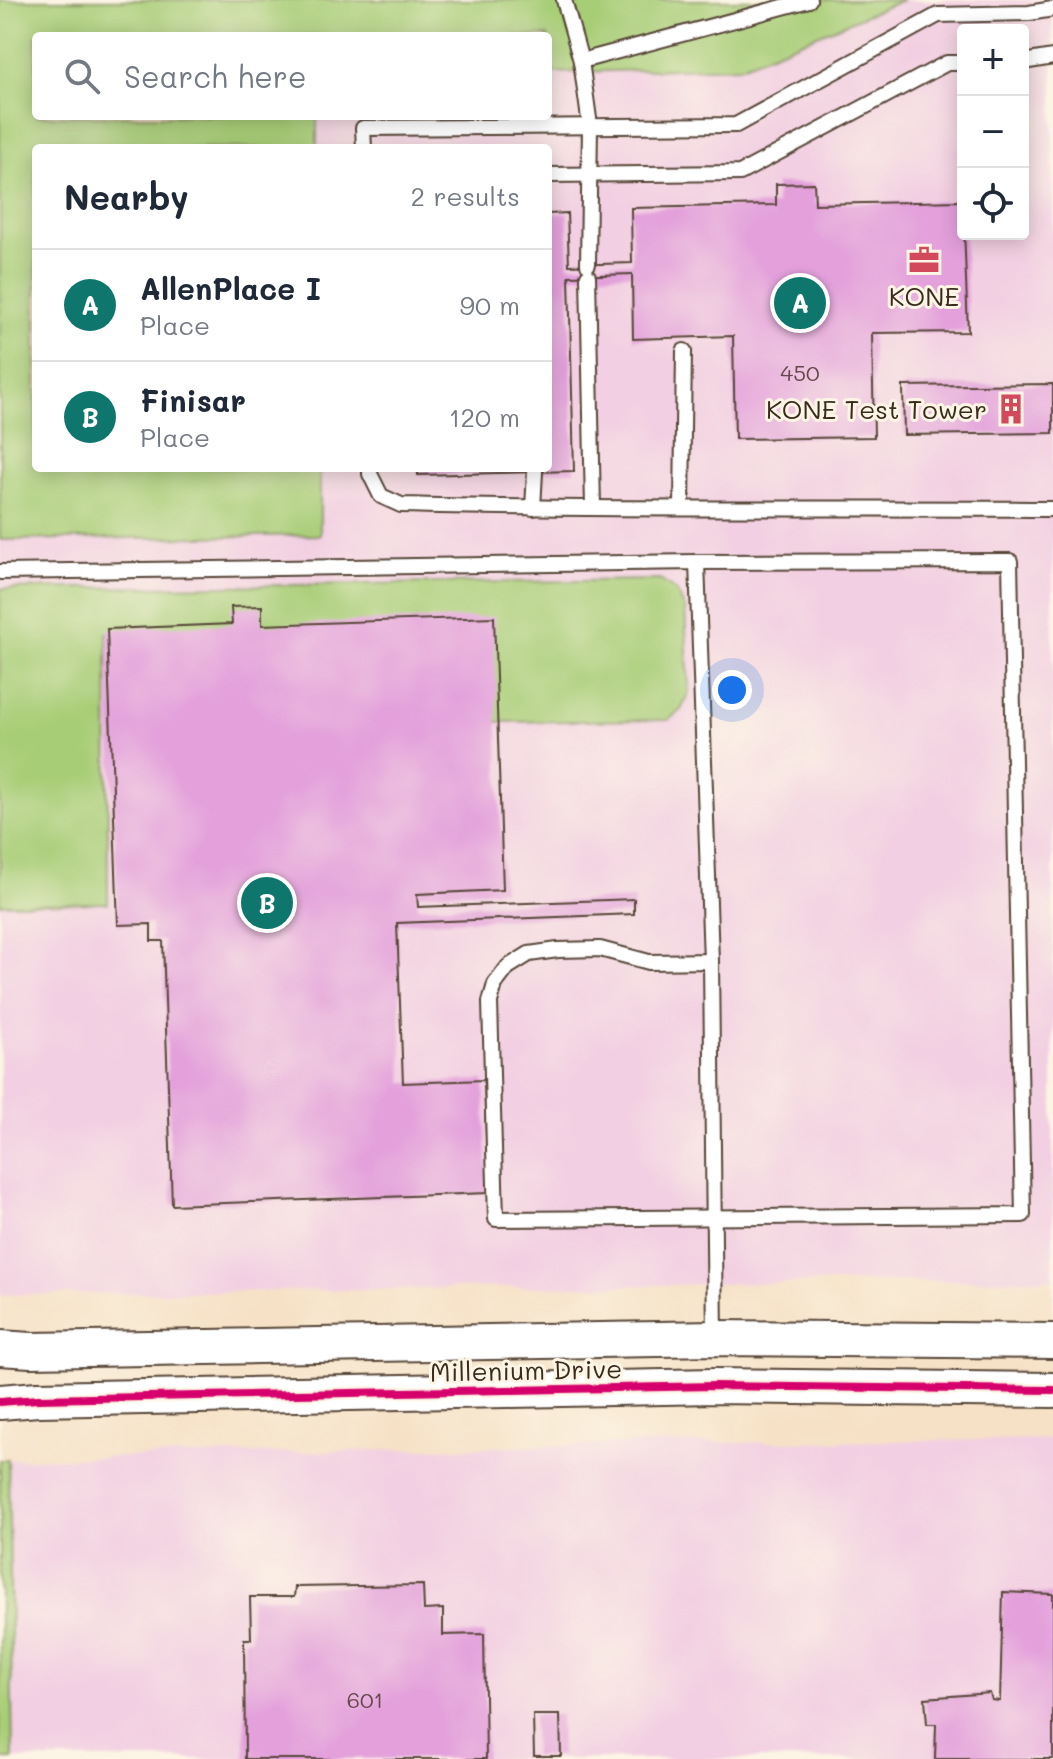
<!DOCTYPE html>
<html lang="en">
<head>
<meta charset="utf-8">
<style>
	body { margin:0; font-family:Mali,sans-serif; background:#f2f2f3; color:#1f2937 }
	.controls { position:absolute; right:24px; top:24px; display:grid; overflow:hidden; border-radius:8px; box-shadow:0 4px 20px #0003 }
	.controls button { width:72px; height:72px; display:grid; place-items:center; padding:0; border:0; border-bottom:2px solid #e0e1e3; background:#fff; color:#1f2937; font:40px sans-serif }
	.you { position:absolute; left:732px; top:690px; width:28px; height:28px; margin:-20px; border:6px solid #fff; border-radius:50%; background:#1a73e8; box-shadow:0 0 0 12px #1a73e833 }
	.badge { display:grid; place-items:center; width:52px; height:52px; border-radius:50%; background:#0f766e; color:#fff; font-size:26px; font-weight:700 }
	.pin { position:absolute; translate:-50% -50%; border:4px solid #fff; box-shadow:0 2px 8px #0006 }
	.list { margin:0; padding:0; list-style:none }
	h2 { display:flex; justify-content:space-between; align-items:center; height:104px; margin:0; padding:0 32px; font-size:34px }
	h2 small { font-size:26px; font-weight:400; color:#747a83 }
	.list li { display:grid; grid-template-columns:52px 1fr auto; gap:24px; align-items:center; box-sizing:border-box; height:112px; padding:0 32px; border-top:2px solid #e0e1e3 }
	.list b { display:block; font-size:30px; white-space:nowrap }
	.list p { margin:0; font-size:26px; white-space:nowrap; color:#747a83 }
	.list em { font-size:26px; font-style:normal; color:#747a83 }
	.icon { flex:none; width:44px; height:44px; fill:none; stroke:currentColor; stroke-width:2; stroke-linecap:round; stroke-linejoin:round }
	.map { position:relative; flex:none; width:1053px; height:1759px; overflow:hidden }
	.search { position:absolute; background:#fff; box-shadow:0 4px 20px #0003; left:32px; top:32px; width:520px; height:88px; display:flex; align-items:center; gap:20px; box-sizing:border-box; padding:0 28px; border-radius:8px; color:#747a83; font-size:30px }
	.panel { position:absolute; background:#fff; box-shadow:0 4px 20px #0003; left:32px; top:144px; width:520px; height:328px; border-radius:8px }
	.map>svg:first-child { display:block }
	.built { fill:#f2cfe2; fill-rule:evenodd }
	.green { fill:#a8cd77; stroke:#727c4a; stroke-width:2 }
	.building { fill:#e3a0db }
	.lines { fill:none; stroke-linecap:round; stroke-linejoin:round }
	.service-casing { stroke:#574537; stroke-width:18 }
	.tertiary-casing { stroke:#574537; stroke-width:38 }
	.service { stroke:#fff; stroke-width:14 }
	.tertiary { stroke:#fff; stroke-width:34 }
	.cycleway-casing { stroke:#fcf5e5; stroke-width:13 }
	.cycleway { stroke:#d6006c; stroke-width:8 }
	.labels { text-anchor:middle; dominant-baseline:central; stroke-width:6; stroke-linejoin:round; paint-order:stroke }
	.number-label { font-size:22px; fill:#65484d }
	.poi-label { font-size:26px; fill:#3b2a1e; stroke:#fcf5e5 }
	.street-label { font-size:26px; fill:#3b2a1e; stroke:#fcf5e5 }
</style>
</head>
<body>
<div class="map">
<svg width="1053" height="1759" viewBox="0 0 1053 1759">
	<rect width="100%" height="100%" fill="#fcf5e5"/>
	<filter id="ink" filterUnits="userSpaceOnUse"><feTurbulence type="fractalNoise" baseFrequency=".0125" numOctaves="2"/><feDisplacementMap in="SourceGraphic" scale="16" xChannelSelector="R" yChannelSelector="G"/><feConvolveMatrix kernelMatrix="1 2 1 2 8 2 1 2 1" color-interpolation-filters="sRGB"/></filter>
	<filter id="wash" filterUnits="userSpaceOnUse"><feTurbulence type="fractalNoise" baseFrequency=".006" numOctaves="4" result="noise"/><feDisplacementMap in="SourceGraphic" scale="32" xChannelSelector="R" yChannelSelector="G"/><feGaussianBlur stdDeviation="1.8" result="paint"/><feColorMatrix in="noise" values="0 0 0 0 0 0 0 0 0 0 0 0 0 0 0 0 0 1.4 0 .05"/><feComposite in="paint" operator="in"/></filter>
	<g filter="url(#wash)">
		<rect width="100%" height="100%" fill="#f6e1c6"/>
		<g class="built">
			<path d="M903 0H1053V1279L0 1295V540L320 535V468H548V148H317V116H548V73L739 67ZM963 30H1023V234H963Z"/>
			<path d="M1053 1439V1759H0V1460L618 1444Z"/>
		</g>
		<g class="green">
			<path d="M0 0H903L739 67 548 73V36H36V116H317V148H36V468H320V535L0 540Z"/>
			<path d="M660 580 676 591 685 608 689 692 681 710 668 720 489 722 107 632 108 903 0 904V589Z"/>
			<path d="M0 1460H8L13 1759H0Z"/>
		</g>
		<g id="blocks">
			<g class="building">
				<path d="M814 183 815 204 963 201 968 332 872 333 874 437 735 439 733 336 633 339 632 274 569 276 574 471 418 475V468H548V214L567 213 569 265 632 263 631 208 776 205V184Z"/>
				<path d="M1053 384V433L904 435 903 386Z"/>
				<path d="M262 606V625L494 617 503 890 417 894 418 907 634 899V914L397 923 403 1083 484 1080 488 1193 172 1205 163 941H151V924L118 925 107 629 232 624 231 607Z"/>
				<path d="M423 1585 424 1610 443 1609V1635L484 1634 486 1759H245L244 1639H251L250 1597H294L295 1587Z"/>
				<path d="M1003 1592 1053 1594V1759H935L936 1724H927L925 1698 990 1693 992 1700 1000 1701Z"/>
				<path d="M533 1715H560L561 1756H534Z"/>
			</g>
		</g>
	</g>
	<g filter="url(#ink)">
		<use href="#blocks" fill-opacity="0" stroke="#574537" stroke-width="2"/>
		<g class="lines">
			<g class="service-casing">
				<g id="service">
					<path d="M564 0 581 61 809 0"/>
					<path d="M581 61 590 126 588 264"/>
					<path d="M1023 62 1053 57"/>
					<path d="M364 148 363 128 736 125 938 15 1029 13 1053 9"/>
					<path d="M548 175 740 173 947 63H963"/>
					<path d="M588 276 593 507"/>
					<path d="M370 468V474L381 496 401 505C618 511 836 507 1053 509"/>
					<path d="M682 507 684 351"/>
					<path d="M533 508 535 472"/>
					<path d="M697 562 1010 561 1023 1215 496 1219 490 1002 495 984 508 967 529 954 558 950 600 949 649 962 711 961"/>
					<path d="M0 572 697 562 711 961 715 1338"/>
				</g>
			</g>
			<g class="tertiary-casing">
				<g id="tertiary">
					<path d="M0 1348 31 1350 715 1338 1053 1341"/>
					<path d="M0 1402 38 1399 715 1386 1053 1390"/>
				</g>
			</g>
			<use href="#service" class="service"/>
			<use href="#tertiary" class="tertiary"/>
			<g class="cycleway-casing">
				<path id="cycleway" d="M0 1402 38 1399 715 1386 1053 1390"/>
			</g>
			<use href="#cycleway" class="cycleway"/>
		</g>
	</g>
	<defs>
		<g id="office-bare" transform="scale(2.4)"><path d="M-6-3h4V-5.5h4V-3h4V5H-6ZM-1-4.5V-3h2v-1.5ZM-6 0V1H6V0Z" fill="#d1495b" stroke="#fcf5e5" stroke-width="2.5" paint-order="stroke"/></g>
		<g id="building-bare" transform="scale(2.4)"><path d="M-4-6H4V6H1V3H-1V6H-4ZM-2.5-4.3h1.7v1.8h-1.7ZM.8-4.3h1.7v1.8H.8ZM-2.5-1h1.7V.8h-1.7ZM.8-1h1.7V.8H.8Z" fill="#d1495b" stroke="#fcf5e5" stroke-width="2.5" paint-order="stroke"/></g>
	</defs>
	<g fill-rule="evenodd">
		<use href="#office-bare" x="924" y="260"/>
		<use href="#building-bare" x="1011" y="409"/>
	</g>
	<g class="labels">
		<g class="number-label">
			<text x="800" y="372">450</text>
			<text x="365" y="1699">601</text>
		</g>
		<g class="poi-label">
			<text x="924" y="296">KONE</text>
			<text x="987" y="409" text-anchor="end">KONE Test Tower</text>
		</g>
		<g class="street-label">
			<text transform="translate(526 1370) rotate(-1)">Millenium Drive</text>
		</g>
	</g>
</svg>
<div class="controls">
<button>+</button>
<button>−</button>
<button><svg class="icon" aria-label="locate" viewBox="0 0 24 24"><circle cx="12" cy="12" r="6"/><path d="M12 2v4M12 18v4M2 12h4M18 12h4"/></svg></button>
</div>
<div class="you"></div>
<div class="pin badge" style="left:800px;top:303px">A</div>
<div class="pin badge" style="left:267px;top:903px">B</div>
<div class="search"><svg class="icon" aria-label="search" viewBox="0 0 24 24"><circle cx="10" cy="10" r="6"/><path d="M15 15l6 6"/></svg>Search here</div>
<section class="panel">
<h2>Nearby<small>2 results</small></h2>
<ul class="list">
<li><span class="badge">A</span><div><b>AllenPlace I</b><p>Place</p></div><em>90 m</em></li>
<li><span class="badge">B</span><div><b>Finisar</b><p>Place</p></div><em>120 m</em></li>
</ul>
</section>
</div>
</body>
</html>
